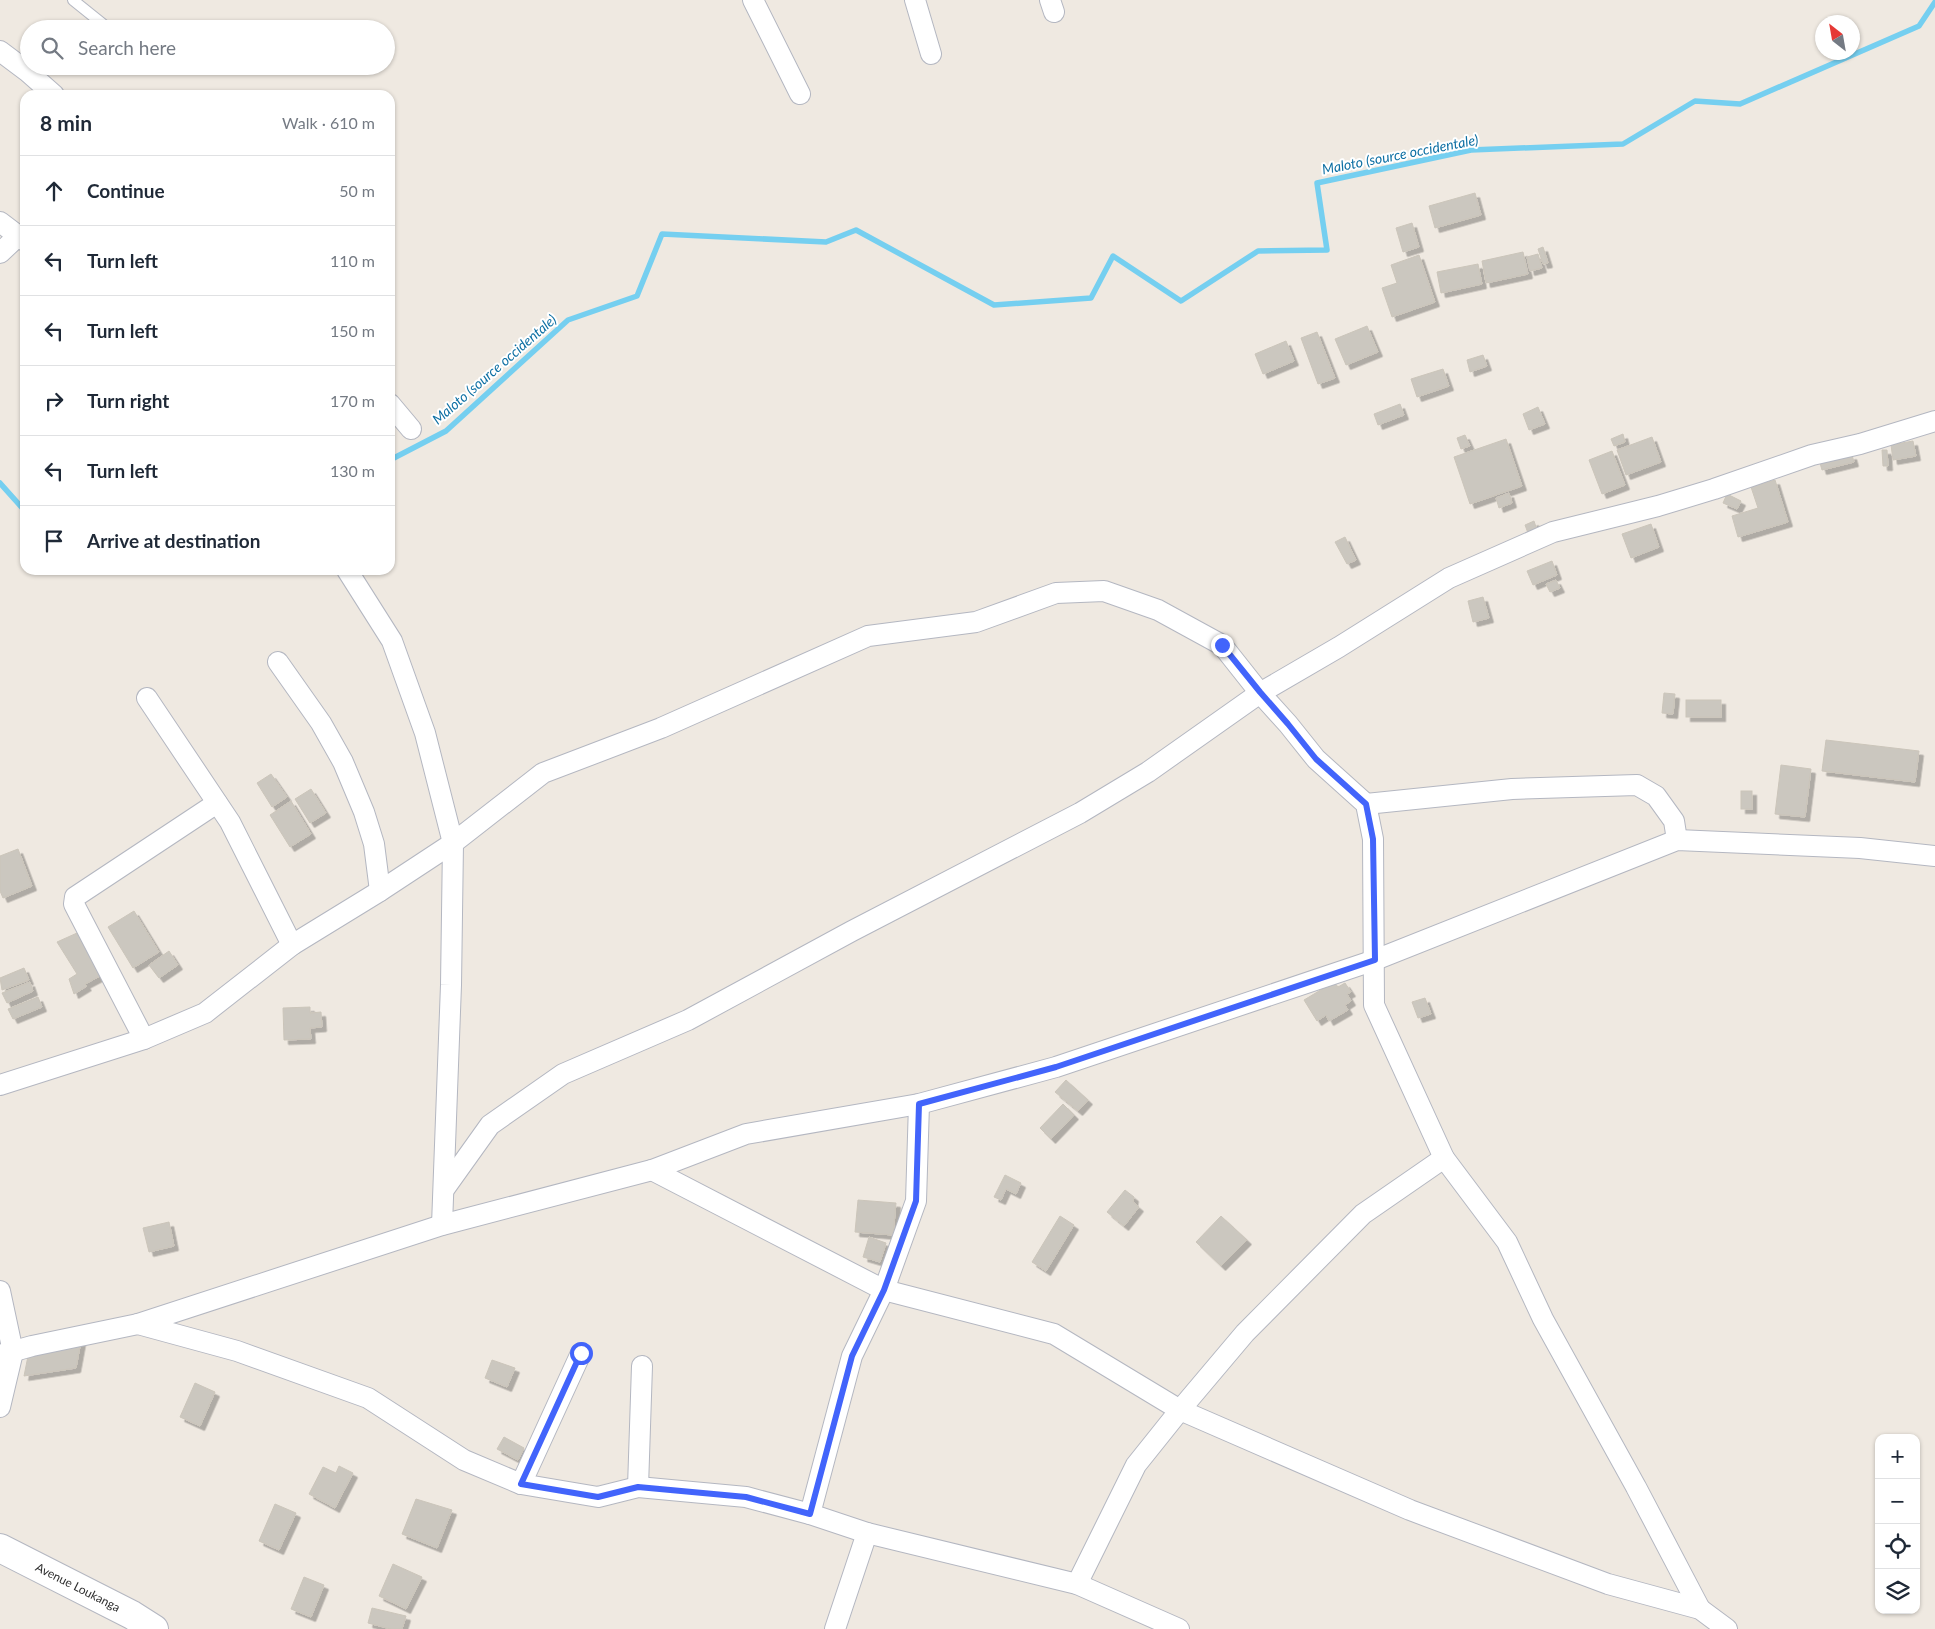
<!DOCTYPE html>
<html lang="en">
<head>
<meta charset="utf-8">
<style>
	body { margin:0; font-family:Lato,sans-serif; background:#f2f2f3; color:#1f2937 }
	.controls { position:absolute; right:15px; bottom:15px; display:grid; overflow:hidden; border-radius:10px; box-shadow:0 1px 4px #0004 }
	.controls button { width:45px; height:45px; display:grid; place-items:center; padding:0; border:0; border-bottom:1px solid #e0e1e3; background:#fff; color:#1f2937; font:25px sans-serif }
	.compass { position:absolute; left:1815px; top:15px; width:45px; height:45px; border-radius:50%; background:#fff; box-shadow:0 1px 4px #0004; rotate:329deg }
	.stop { position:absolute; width:15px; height:15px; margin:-11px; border:4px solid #4264fb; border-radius:50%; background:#fff }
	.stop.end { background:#4264fb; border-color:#fff; box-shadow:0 1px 5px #0008 }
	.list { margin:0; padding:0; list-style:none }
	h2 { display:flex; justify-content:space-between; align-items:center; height:65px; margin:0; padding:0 20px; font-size:21px }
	h2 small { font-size:16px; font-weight:400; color:#747a83 }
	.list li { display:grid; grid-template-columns:32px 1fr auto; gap:15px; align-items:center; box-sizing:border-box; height:70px; padding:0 20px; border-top:1px solid #e0e1e3 }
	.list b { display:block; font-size:19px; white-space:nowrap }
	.list em { font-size:16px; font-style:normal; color:#747a83 }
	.icon { flex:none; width:28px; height:28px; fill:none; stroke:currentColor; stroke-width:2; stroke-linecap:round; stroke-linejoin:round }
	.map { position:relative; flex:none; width:1935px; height:1629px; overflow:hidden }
	.search { position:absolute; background:#fff; box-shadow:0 1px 4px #0004; left:20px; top:20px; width:375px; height:55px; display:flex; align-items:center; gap:12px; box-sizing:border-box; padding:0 18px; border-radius:28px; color:#747a83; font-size:19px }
	.panel { position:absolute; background:#fff; box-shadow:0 1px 4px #0004; left:20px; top:90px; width:375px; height:485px; border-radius:15px }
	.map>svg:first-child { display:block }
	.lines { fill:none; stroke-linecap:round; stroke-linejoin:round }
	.stream { stroke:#75cff0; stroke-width:5.5 }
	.building { fill:#cbc7bf; stroke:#cbc5ba; filter:url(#shadow) }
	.lane-casing { stroke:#b4b7c1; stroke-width:12 }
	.street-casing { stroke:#b4b7c1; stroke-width:22 }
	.secondary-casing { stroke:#b4b7c1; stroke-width:30 }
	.lane { stroke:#fff; stroke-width:10 }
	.street { stroke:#fff; stroke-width:20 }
	.secondary { stroke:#fff; stroke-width:28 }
	.route { stroke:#4264fb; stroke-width:6 }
	.labels { text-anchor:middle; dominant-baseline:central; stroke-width:4; stroke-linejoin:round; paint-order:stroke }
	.street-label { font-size:12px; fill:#2e2e2e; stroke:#fff }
	.water-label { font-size:14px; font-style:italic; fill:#0d6fa3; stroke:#fff }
</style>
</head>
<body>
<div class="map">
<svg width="1935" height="1629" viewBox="0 0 1935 1629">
	<defs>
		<filter id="shadow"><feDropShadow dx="4.5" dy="4.5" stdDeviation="0" flood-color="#0004"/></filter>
	</defs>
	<rect width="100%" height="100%" fill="#efe9e1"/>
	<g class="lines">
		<g class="stream">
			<path d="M390 460 446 431 568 320 637 296 662 234 826 242 856 230 994 305 1091 298 1113 256 1181 301 1258 251 1327 250 1317 183 1471 150 1623 144 1695 101 1740 104 1919 26 1935 2"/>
			<path d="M0 483 25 511"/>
		</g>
	</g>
	<g class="building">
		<path d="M1475 193 1481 215 1435 228 1429 206Z"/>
		<path d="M1412 223 1419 247 1403 252 1396 228Z"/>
		<path d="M1543 247 1548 263 1543 264 1538 249Z"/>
		<path d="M1523 252 1528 274 1486 283 1482 261Z"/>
		<path d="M1538 254 1542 268 1530 271 1527 257Z"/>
		<path d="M1419 255 1435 302 1392 317 1382 288 1397 283 1391 265Z"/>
		<path d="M1478 264 1482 284 1441 293 1437 272Z"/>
		<path d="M1367 326 1378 352 1346 365 1335 339Z"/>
		<path d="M1317 332 1335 378 1318 384 1301 338Z"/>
		<path d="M1286 341 1294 361 1263 374 1255 354Z"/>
		<path d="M1483 355 1487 366 1470 372 1467 360Z"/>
		<path d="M1443 369 1449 386 1417 397 1411 379Z"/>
		<path d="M1400 404 1404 415 1378 425 1374 414Z"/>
		<path d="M1538 407 1545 424 1529 430 1523 414Z"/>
		<path d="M1623 434 1625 442 1614 446 1611 439Z"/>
		<path d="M1465 435 1470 446 1461 449 1457 438Z"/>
		<path d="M1652 437 1661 462 1626 475 1617 450Z"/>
		<path d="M1506 439 1522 486 1470 504 1454 457Z"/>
		<path d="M1913 441 1916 456 1893 460 1891 445Z"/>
		<path d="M1882 450H1887L1888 466H1883Z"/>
		<path d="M1612 451 1625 485 1602 494 1589 460Z"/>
		<path d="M1852 455 1854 462 1822 470 1820 463Z"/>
		<path d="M1775 480 1788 522 1738 537 1732 516 1758 508 1751 487Z"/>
		<path d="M1509 493 1512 503 1499 508 1496 498Z"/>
		<path d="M1727 494 1741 501 1737 509 1723 503Z"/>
		<path d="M1534 521 1537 530 1528 533 1525 525Z"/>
		<path d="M1651 524 1659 547 1631 558 1622 534Z"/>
		<path d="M1345 537 1356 560 1347 564 1335 542Z"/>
		<path d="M1552 561 1557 575 1533 585 1527 571Z"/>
		<path d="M1556 580 1560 588 1550 592 1546 584Z"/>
		<path d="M1483 597 1489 618 1473 622 1468 601Z"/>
		<path d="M1664 693 1675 694 1673 714 1662 713Z"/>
		<rect x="1686" y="700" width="35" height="17"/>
		<path d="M1826 740 1919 751 1915 782 1822 771Z"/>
		<path d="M1781 765 1811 769 1805 817 1775 814Z"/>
		<path d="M271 774 287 797 272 807 257 783Z"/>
		<path d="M311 789 326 813 310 823 295 799Z"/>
		<rect x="1741" y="791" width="11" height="18"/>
		<path d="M291 801 311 834 290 847 270 815Z"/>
		<path d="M18 849 32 886 3 898 0 891V856Z"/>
		<path d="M134 911 159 952 133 968 108 927Z"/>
		<path d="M77 933 102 975 85 984 87 986 74 994 69 979 77 974 57 942Z"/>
		<path d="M169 951 178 965 159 978 149 965Z"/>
		<path d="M24 968 29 980 2 990 0 978Z"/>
		<path d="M30 982 33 991 7 1003 2 993Z"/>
		<path d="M1334 982 1338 987 1345 983 1351 992 1347 994 1351 1001 1345 1005 1348 1010 1329 1021 1326 1015 1317 1021 1304 1000Z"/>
		<path d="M38 997 42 1007 13 1019 8 1009Z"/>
		<path d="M1425 998 1431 1014 1418 1018 1412 1002Z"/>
		<path d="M310 1007V1013L321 1012 322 1027 310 1028 311 1039 284 1040 283 1008Z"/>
		<path d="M1066 1080 1088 1100 1078 1111 1055 1092Z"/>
		<path d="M1063 1104 1074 1115 1051 1139 1040 1128Z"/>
		<path d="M1005 1175 1021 1183 1016 1194 1006 1189 1001 1200 994 1197Z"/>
		<path d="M1125 1190 1134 1197 1133 1202 1139 1207 1124 1226 1107 1212Z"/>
		<path d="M858 1200 896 1203 893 1235 855 1232Z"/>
		<path d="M1060 1216 1074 1225 1046 1271 1032 1262Z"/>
		<path d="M1221 1216 1247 1240 1221 1266 1196 1242Z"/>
		<path d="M169 1222 174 1246 149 1252 143 1228Z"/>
		<path d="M869 1237 886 1243 880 1262 863 1257Z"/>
		<path d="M81 1341 76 1368 24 1376 29 1351Z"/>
		<path d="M492 1360 515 1368 507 1387 485 1378Z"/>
		<path d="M195 1383 215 1392 200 1426 180 1417Z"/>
		<path d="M504 1437 524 1448 518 1460 497 1449Z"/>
		<path d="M339 1466 353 1473 335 1508 309 1494 323 1467 336 1473Z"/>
		<path d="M416 1499 452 1510 437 1548 402 1534Z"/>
		<path d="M275 1504 296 1513 279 1550 259 1541Z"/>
		<path d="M393 1564 422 1577 406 1609 379 1596Z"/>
		<path d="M304 1577 324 1585 311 1617 291 1609Z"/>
		<path d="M372 1608 406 1616 402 1629H391L368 1623Z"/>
	</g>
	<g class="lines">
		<g class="lane-casing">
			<path id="lane" d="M73 0 109 29"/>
		</g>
		<g class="street-casing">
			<g id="street">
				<path d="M753 0 800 94"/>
				<path d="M915 0 931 54"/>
				<path d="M1050 0 1054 12"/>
				<path d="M0 51 28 72 54 95"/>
				<path d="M0 222 25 241"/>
				<path d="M0 253 17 237"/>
				<path d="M390 404 411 429"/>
				<path d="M347 570 392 641 425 733 453 843 451 985 442 1225"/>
				<path d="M278 662 321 723 343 762 364 812 374 844 380 891"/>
				<path d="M147 698 230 822 292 945"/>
				<path d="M1366 804 1512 789 1637 785 1656 796 1674 821 1677 840"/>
				<path d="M144 1039 77 910 74 904 75 897 217 803"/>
				<path d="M0 1085 144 1039 205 1013 292 945 380 891 453 843 543 773 661 728 868 636 976 622 1056 593 1104 591 1158 610 1222 645 1260 693 1288 724 1316 759 1366 804 1373 839 1374 1005 1444 1158 1507 1242 1543 1319 1636 1487 1700 1609"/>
				<path d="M652 1170 884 1290 1054 1334 1180 1410 1410 1510 1608 1584 1700 1609 1727 1629"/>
				<path d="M445 1188 490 1125 563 1074 688 1020 852 931 1080 813 1148 772 1260 693 1339 647 1449 578 1553 532 1658 506 1714 489 1812 455 1860 444 1935 421"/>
				<path d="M0 1291 13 1352 0 1407"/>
				<path d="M138 1324 237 1351 368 1398 464 1460 521 1484 598 1497 638 1487 746 1497 810 1514 867 1533 1077 1584 1179 1629"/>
				<path d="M0 1355 32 1346 138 1324 442 1225 652 1170 746 1134 919 1104 1056 1067 1375 960 1677 840 1860 848 1935 856"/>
				<path d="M521 1484 581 1353"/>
				<path d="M638 1487 642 1366"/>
				<path d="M810 1514 852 1356 884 1290 916 1201 919 1104"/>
				<path d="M1077 1584 1136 1465 1180 1410 1245 1333 1363 1214 1444 1158"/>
				<path d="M835 1629 867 1533"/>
			</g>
		</g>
		<g class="secondary-casing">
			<path id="secondary" d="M0 1548 132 1615 154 1629"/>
		</g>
		<use href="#lane" class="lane"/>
		<use href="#street" class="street"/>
		<use href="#secondary" class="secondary"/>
	</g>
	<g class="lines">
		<path class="route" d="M581 1353 521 1484 598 1497 638 1487 746 1497 810 1514 852 1356 884 1290 916 1201 919 1104 1056 1067 1375 960 1373 839 1366 804 1316 759 1288 724 1260 692 1222 645"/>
	</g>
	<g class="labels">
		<g class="street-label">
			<text transform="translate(78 1587) rotate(27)">Avenue Loukanga</text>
		</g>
		<g class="water-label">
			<text transform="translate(1400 154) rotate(-11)">Maloto (source occidentale)</text>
			<text transform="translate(494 369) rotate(-41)">Maloto (source occidentale)</text>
		</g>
	</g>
</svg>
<div class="controls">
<button>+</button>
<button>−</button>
<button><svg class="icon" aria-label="locate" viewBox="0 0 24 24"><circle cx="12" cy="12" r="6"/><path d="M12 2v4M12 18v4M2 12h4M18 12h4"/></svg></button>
<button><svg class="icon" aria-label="layers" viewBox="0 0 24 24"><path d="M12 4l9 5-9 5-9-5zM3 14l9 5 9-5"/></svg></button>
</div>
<svg class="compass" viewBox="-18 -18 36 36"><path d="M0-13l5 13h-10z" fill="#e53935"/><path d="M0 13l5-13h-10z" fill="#747a83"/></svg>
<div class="stop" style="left:581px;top:1353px"></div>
<div class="stop end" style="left:1222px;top:645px"></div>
<div class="search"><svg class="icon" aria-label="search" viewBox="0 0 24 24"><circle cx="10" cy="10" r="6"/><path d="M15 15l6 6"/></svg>Search here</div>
<section class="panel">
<h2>8 min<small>Walk · 610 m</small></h2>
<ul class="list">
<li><svg class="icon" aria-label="ahead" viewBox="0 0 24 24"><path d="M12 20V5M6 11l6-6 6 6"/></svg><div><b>Continue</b></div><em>50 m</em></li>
<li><svg class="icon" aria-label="left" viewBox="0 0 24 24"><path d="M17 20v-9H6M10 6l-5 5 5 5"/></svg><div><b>Turn left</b></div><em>110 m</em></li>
<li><svg class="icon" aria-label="left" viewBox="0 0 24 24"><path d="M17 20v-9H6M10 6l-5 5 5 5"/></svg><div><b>Turn left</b></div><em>150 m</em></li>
<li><svg class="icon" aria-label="right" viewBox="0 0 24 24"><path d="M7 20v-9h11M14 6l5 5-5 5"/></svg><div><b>Turn right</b></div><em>170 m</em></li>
<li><svg class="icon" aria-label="left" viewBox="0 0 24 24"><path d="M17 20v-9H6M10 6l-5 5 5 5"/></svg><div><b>Turn left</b></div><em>130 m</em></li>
<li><svg class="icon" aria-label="arrive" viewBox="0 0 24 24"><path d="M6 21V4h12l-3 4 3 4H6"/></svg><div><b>Arrive at destination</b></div></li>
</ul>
</section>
</div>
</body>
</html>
